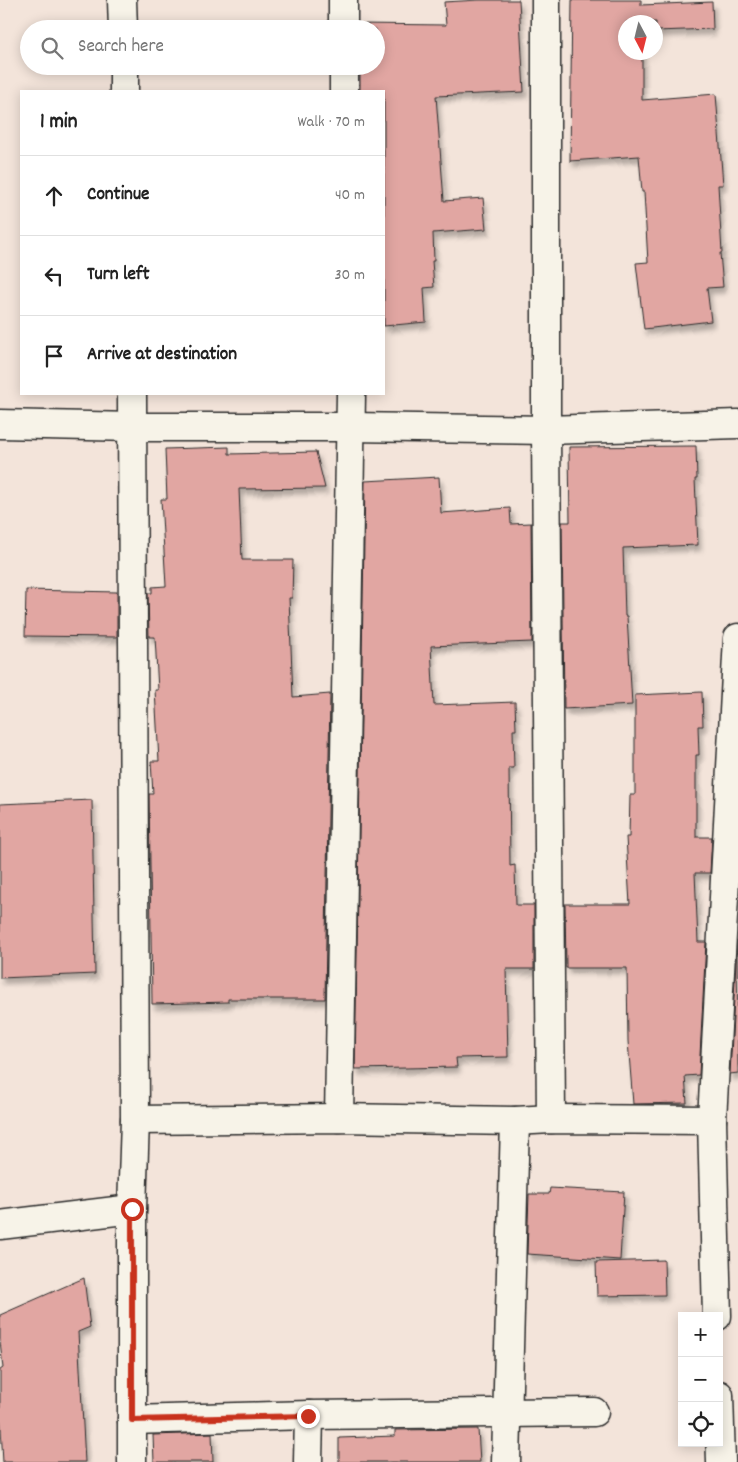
<!DOCTYPE html>
<html lang="en">
<head>
<meta charset="utf-8">
<style>
	body { margin:0; font-family:Dekko,sans-serif; background:#f2f2f2; color:#222 }
	.controls { position:absolute; right:15px; bottom:15px; display:grid; overflow:hidden; border-radius:0px; box-shadow:0 2px 12px #0003 }
	.controls button { width:45px; height:45px; display:grid; place-items:center; padding:0; border:0; border-bottom:1px solid #e0e0e0; background:#fff; color:#222; font:25px sans-serif }
	.compass { position:absolute; left:618px; top:15px; width:45px; height:45px; border-radius:50%; background:#fff; box-shadow:0 2px 12px #0003; rotate:173deg }
	.stop { position:absolute; width:15px; height:15px; margin:-11px; border:4px solid #c8321e; border-radius:50%; background:#fff }
	.stop.end { background:#c8321e; border-color:#fff; box-shadow:0 1px 5px #0008 }
	.list { margin:0; padding:0; list-style:none }
	h2 { display:flex; justify-content:space-between; align-items:center; height:65px; margin:0; padding:0 20px; font-size:21px }
	h2 small { font-size:16px; font-weight:400; color:#767676 }
	.list li { display:grid; grid-template-columns:32px 1fr auto; gap:15px; align-items:center; box-sizing:border-box; height:80px; padding:0 20px; border-top:1px solid #e0e0e0 }
	.list b { display:block; font-size:19px; white-space:nowrap }
	.list em { font-size:16px; font-style:normal; color:#767676 }
	.icon { flex:none; width:28px; height:28px; fill:none; stroke:currentColor; stroke-width:2; stroke-linecap:round; stroke-linejoin:round }
	.map { position:relative; flex:none; width:738px; height:1462px; overflow:hidden }
	.search { position:absolute; background:#fff; box-shadow:0 2px 12px #0003; left:20px; top:20px; width:365px; height:55px; display:flex; align-items:center; gap:12px; box-sizing:border-box; padding:0 18px; border-radius:28px; color:#767676; font-size:19px }
	.panel { position:absolute; background:#fff; box-shadow:0 2px 12px #0003; left:20px; top:90px; width:365px; height:305px; border-radius:0px }
	.map>svg:first-child { display:block }
	.building { fill:#e1a6a2; stroke:#2b2b2b; filter:url(#shadow) }
	.lines { fill:none; stroke-linecap:round; stroke-linejoin:round }
	.minor-casing { stroke:#2b2b2b; stroke-width:31 }
	.minor { stroke:#f7f3e8; stroke-width:28 }
	.route { stroke:#c8321e; stroke-width:6 }
</style>
</head>
<body>
<div class="map">
<svg width="738" height="1462" viewBox="0 0 738 1462">
	<defs>
		<filter id="shadow"><feDropShadow dx="3" dy="5.5" stdDeviation="2.5" flood-color="#0004"/></filter>
	</defs>
	<rect width="100%" height="100%" fill="#f3e4da"/>
	<filter id="ink" filterUnits="userSpaceOnUse"><feTurbulence type="fractalNoise" baseFrequency=".02" numOctaves="2"/><feDisplacementMap in="SourceGraphic" scale="10" xChannelSelector="R" yChannelSelector="G"/><feConvolveMatrix kernelMatrix="1 2 1 2 8 2 1 2 1" color-interpolation-filters="sRGB"/></filter>
	<g filter="url(#ink)">
		<g class="building">
			<path d="M479 0H519L524 92 436 96 444 201 483 198 486 229 433 233 434 261H432L434 287 424 288 426 322 384 326V91H360V66H376V29H359V24L446 25 444 2Z"/>
			<path d="M572 0H641V5L712 2 713 29 656 31V22H626V52H642V100L716 94 723 185H718L722 253H720L723 287 707 288 711 321 644 329 636 263 648 262 644 192H642L639 156 570 161Z"/>
			<path d="M696 446 697 479H695L698 545 623 548 625 616H627L632 705 564 709 562 522H570L569 447Z"/>
			<path d="M229 447V454L316 452 325 488 239 489 242 560H293L292 598H289L293 697 330 694 325 999H228V1002L152 1004 149 794H153L151 761H159L155 690H158L155 637H149L148 593H152V587L166 586 161 499H167L165 449Z"/>
			<path d="M439 477 441 513 510 508 511 524 531 523 532 642 431 646 434 705 515 702 516 730H513L514 768H509L510 866 515 865 516 905H534V969H506L508 1057 456 1058 457 1067 355 1069 365 481Z"/>
			<path d="M26 590 117 592V637L25 636Z"/>
			<path d="M702 692 703 726H698L699 755H696V837H712L710 873H695L698 942H706L699 1075 685 1076 687 1103 633 1104 628 1041 627 968H566L565 904H630L626 837H629L630 795H635V695Z"/>
			<path d="M92 800 95 974 0 978V804Z"/>
			<path d="M737 941 738 1073 730 1074Z"/>
			<path d="M550 1188 624 1192 620 1260 527 1254 529 1194H549Z"/>
			<path d="M664 1260 665 1295 597 1296 596 1262Z"/>
			<path d="M84 1278 90 1327 78 1332 85 1462H3L0 1411V1370L3 1368 0 1341V1315Z"/>
			<path d="M478 1429 480 1462H339V1438L395 1436V1430Z"/>
			<path d="M212 1433 213 1462H154L153 1435Z"/>
		</g>
		<g class="lines">
			<g class="minor-casing">
				<g id="minor">
					<path d="M122 0 123 29"/>
					<path d="M343 0V29"/>
					<path d="M546 0V430L551 1119"/>
					<path d="M124 66V91"/>
					<path d="M344 66V91"/>
					<path d="M132 394 135 1120 132 1209V1462"/>
					<path d="M0 424 133 427H351L546 430 738 424"/>
					<path d="M339 1118 351 394"/>
					<path d="M135 1120 339 1118 515 1121 551 1119 712 1120"/>
					<path d="M0 1225 132 1209"/>
					<path d="M717 1316 712 1120 738 638"/>
					<path d="M719 1395 721 1462"/>
					<path d="M132 1420 309 1415 594 1412"/>
					<path d="M308 1462 309 1415"/>
					<path d="M506 1462 515 1121"/>
				</g>
			</g>
			<use href="#minor" class="minor"/>
		</g>
	</g>
	<g class="lines" filter="url(#ink)">
		<path class="route" d="M132 1209V1420L308 1416"/>
	</g>
</svg>
<div class="controls">
<button>+</button>
<button>−</button>
<button><svg class="icon" aria-label="locate" viewBox="0 0 24 24"><circle cx="12" cy="12" r="6"/><path d="M12 2v4M12 18v4M2 12h4M18 12h4"/></svg></button>
</div>
<svg class="compass" viewBox="-18 -18 36 36"><path d="M0-13l5 13h-10z" fill="#e53935"/><path d="M0 13l5-13h-10z" fill="#767676"/></svg>
<div class="stop" style="left:132px;top:1209px"></div>
<div class="stop end" style="left:308px;top:1416px"></div>
<div class="search"><svg class="icon" aria-label="search" viewBox="0 0 24 24"><circle cx="10" cy="10" r="6"/><path d="M15 15l6 6"/></svg>Search here</div>
<section class="panel">
<h2>1 min<small>Walk · 70 m</small></h2>
<ul class="list">
<li><svg class="icon" aria-label="ahead" viewBox="0 0 24 24"><path d="M12 20V5M6 11l6-6 6 6"/></svg><div><b>Continue</b></div><em>40 m</em></li>
<li><svg class="icon" aria-label="left" viewBox="0 0 24 24"><path d="M17 20v-9H6M10 6l-5 5 5 5"/></svg><div><b>Turn left</b></div><em>30 m</em></li>
<li><svg class="icon" aria-label="arrive" viewBox="0 0 24 24"><path d="M6 21V4h12l-3 4 3 4H6"/></svg><div><b>Arrive at destination</b></div></li>
</ul>
</section>
</div>
</body>
</html>
